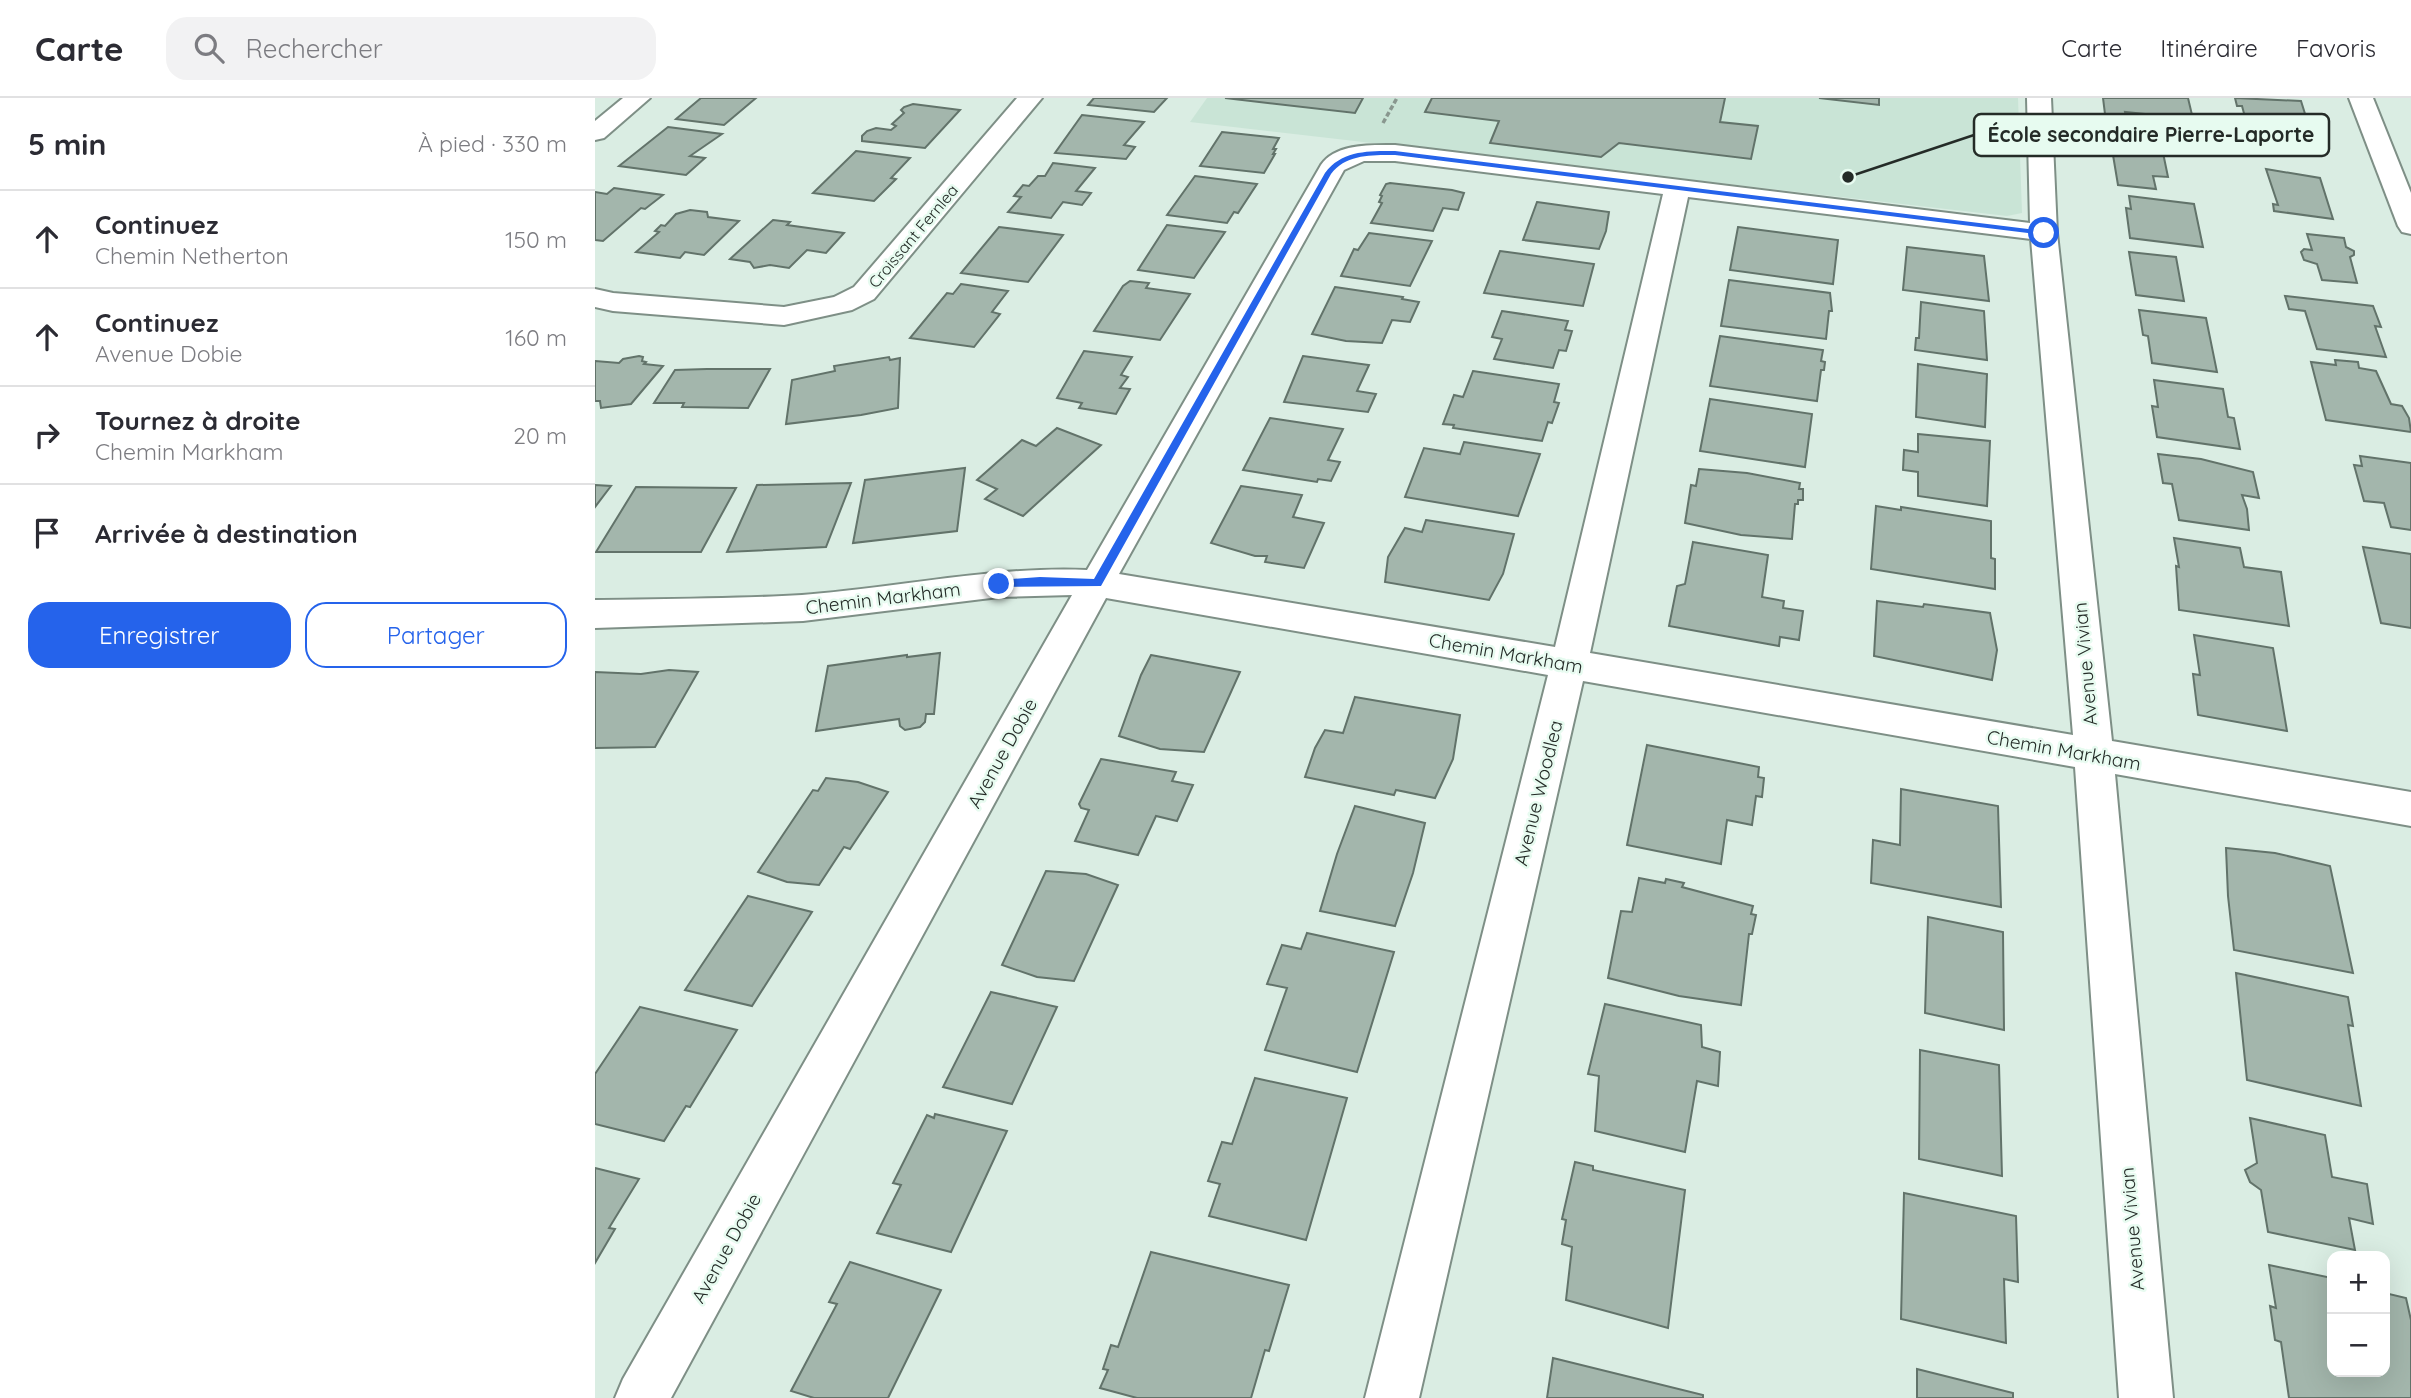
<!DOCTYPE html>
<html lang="fr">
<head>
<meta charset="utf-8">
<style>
	body { margin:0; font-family:Quicksand,sans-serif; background:#f2f2f3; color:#2b2b33 }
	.controls { position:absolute; right:21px; bottom:21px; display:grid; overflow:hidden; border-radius:14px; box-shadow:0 7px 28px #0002 }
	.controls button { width:63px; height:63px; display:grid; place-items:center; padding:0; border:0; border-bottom:2px solid #e1e1e2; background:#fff; color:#2b2b33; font:35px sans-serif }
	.stop { position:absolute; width:21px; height:21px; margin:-16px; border:5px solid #2563eb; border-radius:50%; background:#fff }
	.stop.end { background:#2563eb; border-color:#fff; box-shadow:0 2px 7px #0008 }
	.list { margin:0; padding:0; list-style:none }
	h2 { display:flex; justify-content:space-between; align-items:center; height:91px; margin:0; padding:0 28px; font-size:30px }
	h2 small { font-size:23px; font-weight:400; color:#7c7c81 }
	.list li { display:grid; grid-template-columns:46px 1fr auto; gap:21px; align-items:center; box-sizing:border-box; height:98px; padding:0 28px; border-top:2px solid #e1e1e2 }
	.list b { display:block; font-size:26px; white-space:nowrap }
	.list p { margin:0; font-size:23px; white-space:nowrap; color:#7c7c81 }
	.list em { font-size:23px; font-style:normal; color:#7c7c81 }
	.actions { display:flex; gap:14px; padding:21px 28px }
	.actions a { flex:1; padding:16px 0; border:2px solid #2563eb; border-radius:21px; text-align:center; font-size:24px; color:#2563eb }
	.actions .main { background:#2563eb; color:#fff }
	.icon { flex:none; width:38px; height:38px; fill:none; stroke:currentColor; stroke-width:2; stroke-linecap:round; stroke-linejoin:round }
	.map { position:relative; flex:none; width:1816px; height:1300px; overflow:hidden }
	header { display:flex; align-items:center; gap:42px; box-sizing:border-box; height:98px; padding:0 35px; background:#fff; border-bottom:2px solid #e1e1e2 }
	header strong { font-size:33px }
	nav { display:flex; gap:38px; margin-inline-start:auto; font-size:24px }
	.search { width:490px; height:63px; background:#f2f2f3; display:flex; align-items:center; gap:18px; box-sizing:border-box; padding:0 24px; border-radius:21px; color:#7c7c81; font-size:26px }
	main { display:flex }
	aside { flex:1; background:#fff }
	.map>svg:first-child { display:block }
	.built { fill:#c9e4d6 }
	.building { fill:#a3b6ac; stroke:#62736a; stroke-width:2 }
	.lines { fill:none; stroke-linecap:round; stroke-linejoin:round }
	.minor-casing { stroke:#7e8f86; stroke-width:4 }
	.path { stroke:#89978f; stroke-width:3.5; stroke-dasharray:5 2.5; stroke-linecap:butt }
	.minor { fill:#fff; fill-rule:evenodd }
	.route { fill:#2563eb }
	.labels { text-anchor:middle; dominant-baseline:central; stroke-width:5; stroke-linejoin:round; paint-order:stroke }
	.far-street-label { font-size:16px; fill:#242b27; stroke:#e7fbf0 }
	.street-label { font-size:19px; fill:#242b27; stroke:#e7fbf0 }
	.leader { fill:none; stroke:#242b27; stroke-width:2.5 }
	.callout-dot { fill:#242b27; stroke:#e7fbf0; stroke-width:2.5 }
	.callout { fill:#e7fbf0; stroke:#242b27; stroke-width:2.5 }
	.callout-label { font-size:21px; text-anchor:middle; font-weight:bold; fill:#242b27 }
</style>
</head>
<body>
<header>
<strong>Carte</strong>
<div class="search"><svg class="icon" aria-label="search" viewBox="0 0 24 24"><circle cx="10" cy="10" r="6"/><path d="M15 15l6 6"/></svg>Rechercher</div>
<nav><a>Carte</a><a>Itinéraire</a><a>Favoris</a></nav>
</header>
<main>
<aside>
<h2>5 min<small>À pied · 330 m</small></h2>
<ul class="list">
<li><svg class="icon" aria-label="ahead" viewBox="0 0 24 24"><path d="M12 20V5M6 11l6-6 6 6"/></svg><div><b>Continuez</b><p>Chemin Netherton</p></div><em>150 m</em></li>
<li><svg class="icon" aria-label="ahead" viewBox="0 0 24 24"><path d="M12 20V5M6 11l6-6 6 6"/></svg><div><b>Continuez</b><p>Avenue Dobie</p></div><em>160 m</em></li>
<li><svg class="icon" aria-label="right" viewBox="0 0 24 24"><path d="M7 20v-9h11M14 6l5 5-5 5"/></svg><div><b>Tournez à droite</b><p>Chemin Markham</p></div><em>20 m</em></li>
<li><svg class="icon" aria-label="arrive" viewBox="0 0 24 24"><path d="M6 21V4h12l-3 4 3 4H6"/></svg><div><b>Arrivée à destination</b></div></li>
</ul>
<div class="actions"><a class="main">Enregistrer</a><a>Partager</a></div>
</aside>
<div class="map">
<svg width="1816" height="1300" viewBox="0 0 1816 1300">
	<rect width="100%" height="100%" fill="#daede3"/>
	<path class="built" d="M612 0H1423L1427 115 1412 118 595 24Z"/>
	<g class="building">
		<path d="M106 0H161L129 27 81 21Z"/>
		<path d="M499 0H572L559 14 493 7Z"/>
		<path d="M630 0H768L760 15Z"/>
		<path d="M837 0H1130L1125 24 1163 28 1156 61 1024 45 1006 59 895 45 904 23 830 14Z"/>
		<path d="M1224 0H1284V7Z"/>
		<path d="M1508 0H1593L1598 21 1530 14 1531 18 1510 16Z"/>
		<path d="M1640 0 1706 3 1716 35H1710L1714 47 1699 45 1701 53 1688 51 1686 44 1656 41 1647 8H1642Z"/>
		<path d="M318 6 365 12 330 50 267 43V38L272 33 281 30 296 32 301 28 297 26 309 15 306 12 309 9Z"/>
		<path d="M487 17 549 24 529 47 540 49 531 61 460 55Z"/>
		<path d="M73 29 127 36 95 58 110 60 91 77 24 68Z"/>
		<path d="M627 34 684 40 678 51H681L678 56H680L669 75 605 68Z"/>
		<path d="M1516 45 1567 50 1573 79 1558 78 1561 91 1523 87Z"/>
		<path d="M261 53 315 60 296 80 301 81 279 103 218 95Z"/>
		<path d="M458 65 500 70 481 93 496 95 487 107 468 104 456 120 413 114 426 99 419 98 428 87 434 88 443 78H450Z"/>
		<path d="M1671 71 1725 80 1738 121 1679 113 1678 106 1683 107Z"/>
		<path d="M600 78 662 86 643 115 639 114 632 125 572 117Z"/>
		<path d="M795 85 857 92 869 95 863 112 848 110 838 133 776 125 787 105 784 104 787 98 785 97 791 86Z"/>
		<path d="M19 90 68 97 50 111 46 110 8 143 0 142V94L12 96Z"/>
		<path d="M1534 98 1599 106 1608 149 1535 140 1531 110 1536 111Z"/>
		<path d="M942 104 1014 114 1011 133 1004 151 928 142Z"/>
		<path d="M95 112 112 114 113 119 144 123 109 157 90 154 85 160 41 154 64 134 60 133 66 127 70 128 81 116Z"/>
		<path d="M178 122 195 124 192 127 249 135 231 155 212 152 194 170 175 167 159 170 155 164 135 161Z"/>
		<path d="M572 127 630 134 599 180 543 172Z"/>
		<path d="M404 129 468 137 433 184 366 175Z"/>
		<path d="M1143 129 1243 142 1238 186 1135 172Z"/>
		<path d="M774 135 837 143 815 188 746 178 759 151 763 152Z"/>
		<path d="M1712 136 1749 140 1751 149 1759 153V157L1755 159 1762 185 1727 182 1722 166 1709 162 1706 154 1709 151 1717 152Z"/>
		<path d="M1312 149 1389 158 1394 203 1308 192Z"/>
		<path d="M905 153 999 166 988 208 889 195Z"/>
		<path d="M1534 154 1581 159 1589 203 1541 197Z"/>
		<path d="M1134 182 1235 195 1237 213H1234L1231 241 1126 228Z"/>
		<path d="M535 183 554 185 551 190 595 196 565 242 499 233 528 188Z"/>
		<path d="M366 186 413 193 397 214 405 216 379 249 315 240 352 195 358 196Z"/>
		<path d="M740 189 808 199 807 201 824 204 815 224 797 222 787 245 751 243 717 236Z"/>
		<path d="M1690 198 1778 208 1786 229 1780 228 1791 259 1722 251 1710 213 1694 211Z"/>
		<path d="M1326 204 1389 213 1392 262 1320 252 1321 240H1324Z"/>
		<path d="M1544 212 1611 220 1622 274 1557 265 1553 238 1548 237Z"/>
		<path d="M907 213 973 223 970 232 977 233 971 253 964 252 958 270 899 261 907 241 897 239Z"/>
		<path d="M1125 238 1228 252 1226 263 1230 264 1229 272H1226L1222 303 1115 288Z"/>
		<path d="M489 253 537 259 526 277 533 279 525 290 535 291 521 316 484 310 487 305 462 300Z"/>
		<path d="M44 258 48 259 47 263 51 264 49 266 68 268 36 306 6 310 5 303H0V263L24 265 28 261Z"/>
		<path d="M708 258 774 267 762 293 781 296 773 314 689 304Z"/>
		<path d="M294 259 295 262 305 260 303 310 266 317 191 326 197 282 240 273 239 268Z"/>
		<path d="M1740 262 1763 264 1764 270 1781 273 1796 306 1807 308 1814 320 1816 334 1731 322 1716 264 1741 267Z"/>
		<path d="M1323 266 1392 276 1390 329 1321 319Z"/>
		<path d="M112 271H175L153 310 87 309 89 305H59L80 272Z"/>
		<path d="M878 273 964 286 959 304 964 305 957 325 953 324 947 343 858 330 859 327 848 326 859 297 868 299Z"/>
		<path d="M1559 282 1628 291 1633 319 1639 320 1645 351 1562 339 1557 308 1563 309Z"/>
		<path d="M1115 301 1217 316 1210 369 1105 353Z"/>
		<path d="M675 320 748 331 733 362 745 364 736 383 723 381 722 384 648 372Z"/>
		<path d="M462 330 506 347 428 418 390 401 402 391 382 382 427 342 441 348Z"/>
		<path d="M1323 336 1395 343 1392 408 1323 398V374L1308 372 1309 352 1323 354Z"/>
		<path d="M869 344 945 356 923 418 810 399 829 350 865 356Z"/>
		<path d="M1563 356 1606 361 1658 374 1664 400 1647 397 1652 411 1654 432 1584 422 1577 386 1568 385Z"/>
		<path d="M1765 358 1816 365V432L1796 429 1789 405 1769 403 1759 367 1767 368Z"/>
		<path d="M370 370 362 433 258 445 270 382Z"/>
		<path d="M1104 371 1152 375 1205 385 1204 391H1208V402H1203V406H1200L1197 441 1146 437 1090 425 1096 387 1101 388Z"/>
		<path d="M256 385 231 449 132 454 162 387Z"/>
		<path d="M0 387 16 388 0 409Z"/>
		<path d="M646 388 707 397 698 419 729 425 709 470 670 464 672 458H660L616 445Z"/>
		<path d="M41 389 141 390 106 454H1Z"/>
		<path d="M1281 408 1306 412V409L1396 423V460L1400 461V491L1276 471Z"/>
		<path d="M831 422 919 436 908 476 894 502 790 484 793 459 810 430 827 434Z"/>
		<path d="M1579 440 1645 450 1649 469 1686 474 1694 528 1584 512 1581 468 1584 469Z"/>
		<path d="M1098 444 1173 457 1167 499 1189 503 1188 510 1208 513 1204 542 1185 539 1184 548 1074 528 1082 488 1090 486Z"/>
		<path d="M1768 449 1816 456V530L1786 525Z"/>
		<path d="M1282 503 1328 509 1329 506 1395 515 1402 552 1397 582 1279 558Z"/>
		<path d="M1599 537 1678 550 1692 633 1603 617 1598 576 1605 577Z"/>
		<path d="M345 555 339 616H331L330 624 325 629 310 632 305 628 304 621 221 633 233 568 312 557V559Z"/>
		<path d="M556 557 645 574 609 654 565 651 524 638 546 577Z"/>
		<path d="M74 572 103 574 60 649 0 650V574L46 576Z"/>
		<path d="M760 599 865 617 858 661 840 700 801 692 799 697 710 679 720 650 730 632 748 635Z"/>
		<path d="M1052 647 1164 669 1163 679 1169 680 1167 699 1161 698 1157 727 1132 722 1126 766 1032 747Z"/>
		<path d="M506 661 581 674 577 683 598 687 582 723 561 718 543 757 480 743 494 712 486 710 484 706Z"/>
		<path d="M231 680 263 684 293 694 255 751 249 749 224 787 192 784 163 774 218 692 223 693Z"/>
		<path d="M1306 691 1403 708 1406 809 1276 785 1278 742 1305 747Z"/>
		<path d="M760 708 830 725 818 775 800 828 725 813 742 756Z"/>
		<path d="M1631 750 1680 755 1735 768 1758 875 1639 852 1633 798Z"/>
		<path d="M451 773 491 776 523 787 479 883 442 879 407 867Z"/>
		<path d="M1044 780 1070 785 1071 781 1089 785 1087 789 1158 808 1156 816 1161 817 1157 836H1154L1146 907 1084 898 1013 880 1026 813 1037 814Z"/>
		<path d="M153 798 217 814 157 908 90 892Z"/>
		<path d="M1333 819 1408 834 1409 932 1330 915Z"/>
		<path d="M712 835 799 854 762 974 670 952 692 890 672 886 687 847 706 851Z"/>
		<path d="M1641 875 1753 899 1758 928 1753 927 1766 1008 1652 982Z"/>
		<path d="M396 894 462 909 417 1006 348 989Z"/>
		<path d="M1010 906 1106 927 1107 949 1125 954 1123 988 1102 983 1090 1054 1000 1033 1004 978 993 976Z"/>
		<path d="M45 909 142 932 95 1009 91 1008 69 1043 0 1026V976Z"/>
		<path d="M1325 952 1404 967 1407 1078 1324 1061Z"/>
		<path d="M660 980 752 1000 711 1142 614 1118 625 1086 613 1083 627 1044 637 1046Z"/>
		<path d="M340 1016 412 1033 356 1154 282 1135 306 1087 298 1085 332 1017 339 1020Z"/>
		<path d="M1655 1020 1730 1037 1737 1079 1772 1086 1778 1126 1754 1120 1760 1152 1673 1134 1666 1092 1655 1084 1650 1072 1662 1065Z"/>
		<path d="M980 1064 998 1068V1072L1090 1092 1073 1230 971 1202 977 1149 967 1146 971 1122 967 1121Z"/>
		<path d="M0 1070 44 1081 14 1130 20 1131 0 1165Z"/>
		<path d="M1309 1095 1421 1118 1423 1184 1409 1181 1411 1245 1306 1221Z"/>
		<path d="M556 1154 694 1187 674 1253 670 1252 656 1300H542L505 1290 513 1272 508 1271 516 1247 523 1249Z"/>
		<path d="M255 1164 346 1192 293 1300H219L196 1293 242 1206 234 1204Z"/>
		<path d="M1674 1167 1737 1180V1274H1790V1195L1811 1200 1816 1222V1300H1694L1686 1244 1680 1242 1675 1208 1681 1210Z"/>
		<path d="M958 1260 1108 1297V1300H952Z"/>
		<path d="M1322 1271 1418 1295V1300H1322Z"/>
	</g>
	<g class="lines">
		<g class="minor-casing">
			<g id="minor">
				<path d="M28 0H55L9 40 0 42V23Z"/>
				<path d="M422 0H447L279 201 257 212 189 227 18 213 0 209V191L18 195 189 209 239 199 259 189Z"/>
				<path d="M1432 0H1456L1462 135 1517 643 1816 694V728L1520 676 1578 1300H1524L1480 669 988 583 824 1300H770L953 577 511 500 76 1300H20L28 1281 477 497 404 499 208 523 0 530V502C69 501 138 501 207 497 303 490 396 468 492 472L726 67C741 45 777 47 800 47L1435 125ZM769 63H800L1068 96 960 549 524 476 749 72ZM1093 99 1436 141 1478 637 995 555Z"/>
				<path d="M1754 0H1778L1816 95V136L1807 134 1803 128Z"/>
			</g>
		</g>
		<path class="path" d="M788 25 802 0"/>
		<use href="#minor" class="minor"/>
	</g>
	<path class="route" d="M800 53 1449 133 1453 135 1449 137 800 57C777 57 751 56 736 76L506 488 400 489V483L404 482 445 479 499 481 730 75C747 52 774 53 800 53Z"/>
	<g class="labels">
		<g class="far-street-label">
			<text transform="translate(318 138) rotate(-50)">Croissant Fernlea</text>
		</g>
		<g class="street-label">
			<text transform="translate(288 500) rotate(-7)">Chemin Markham</text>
			<text transform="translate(911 555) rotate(10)">Chemin Markham</text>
			<text transform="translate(1490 566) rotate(-95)">Avenue Vivian</text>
			<text transform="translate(1469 652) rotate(10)">Chemin Markham</text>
			<text transform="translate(407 655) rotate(-61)">Avenue Dobie</text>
			<text transform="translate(943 695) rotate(-76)">Avenue Woodlea</text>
			<text transform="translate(1537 1131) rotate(-95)">Avenue Vivian</text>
			<text transform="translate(131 1150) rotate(-61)">Avenue Dobie</text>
		</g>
	</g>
	<path class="leader" d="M1253 79L1379 37"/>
	<circle class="callout-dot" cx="1253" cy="79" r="7"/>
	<rect class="callout" x="1379" y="16" width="355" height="42" rx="7"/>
	<g class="callout-label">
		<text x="1556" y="44">École secondaire Pierre-Laporte</text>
	</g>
</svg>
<div class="controls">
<button>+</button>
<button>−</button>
</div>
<div class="stop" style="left:1449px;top:135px"></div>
<div class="stop end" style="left:404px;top:486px"></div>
</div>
</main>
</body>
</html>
